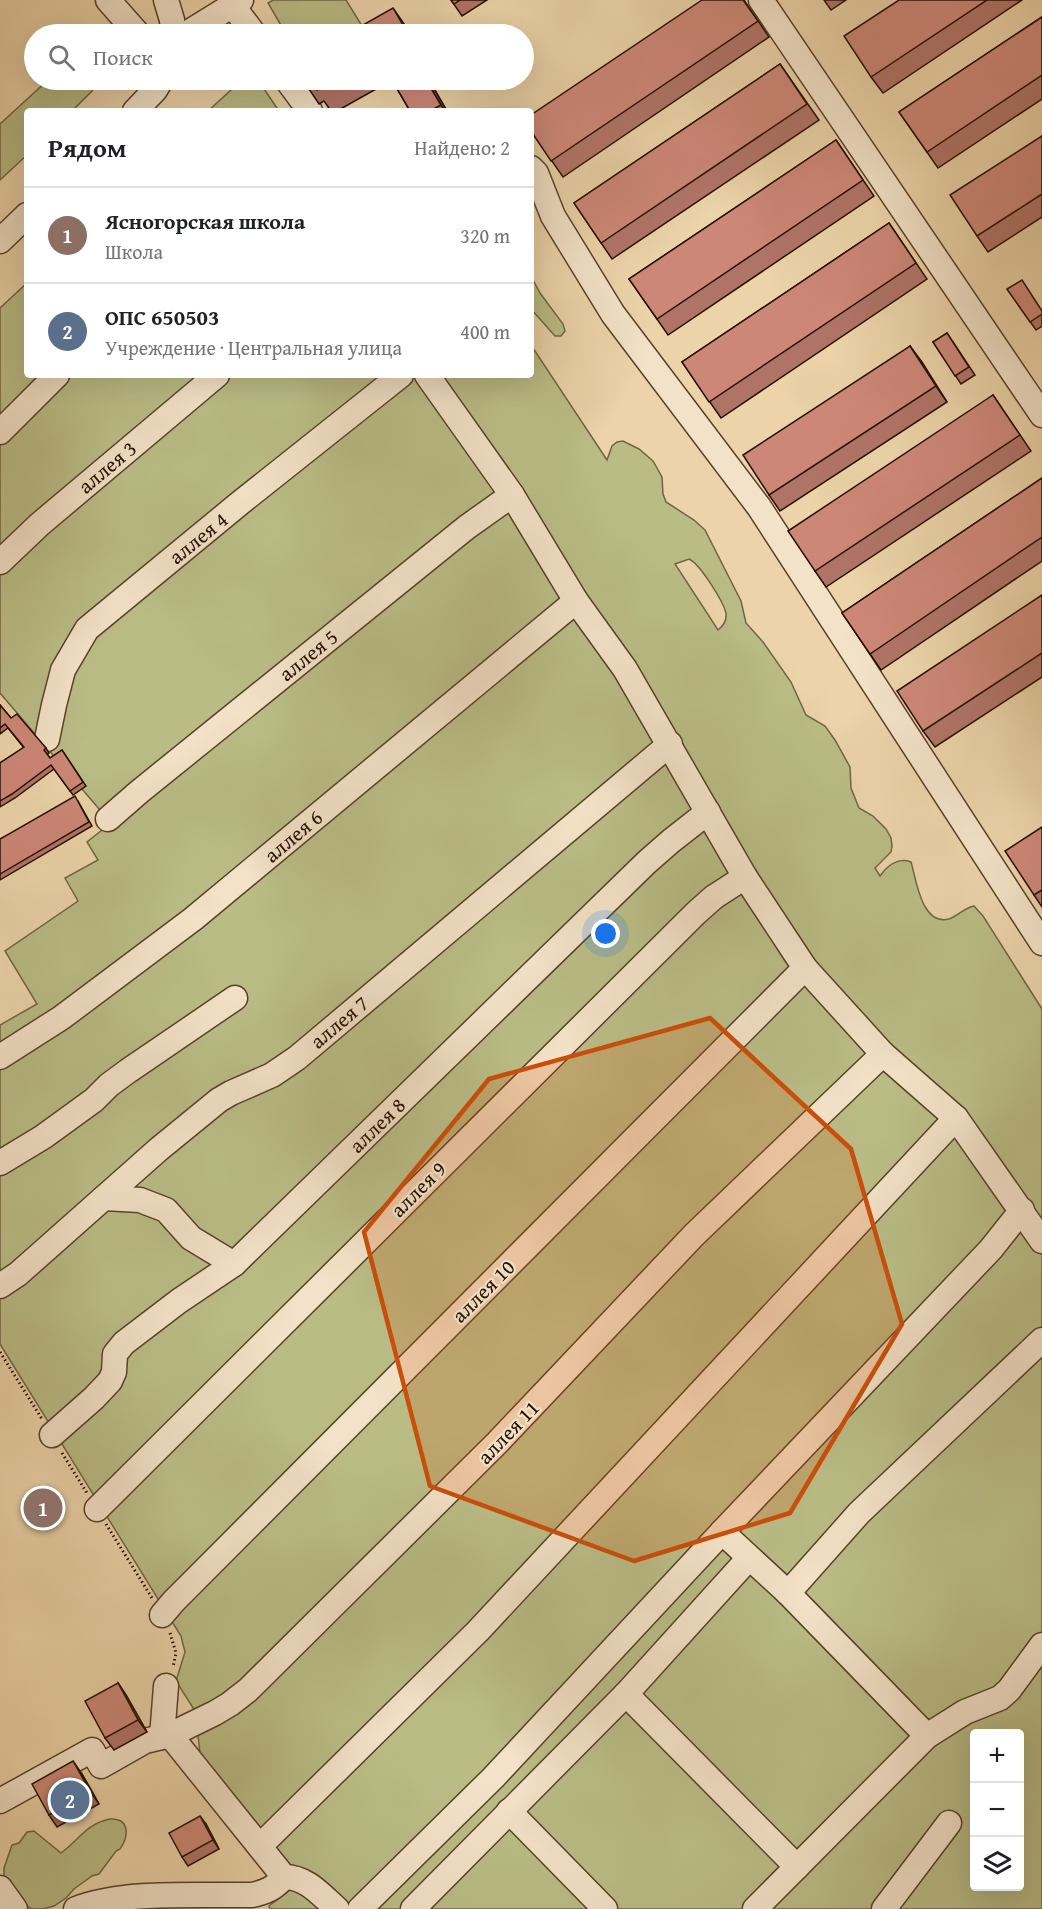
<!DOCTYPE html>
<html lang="ru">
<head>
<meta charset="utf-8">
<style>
	body { margin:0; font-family:"Gentium Book Plus",serif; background:#f6f6f6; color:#202124 }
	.controls { position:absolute; right:18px; bottom:18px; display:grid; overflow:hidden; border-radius:6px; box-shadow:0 6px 24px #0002 }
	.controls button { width:54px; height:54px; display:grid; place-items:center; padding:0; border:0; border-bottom:2px solid #e0e0e0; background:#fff; color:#202124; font:30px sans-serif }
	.you { position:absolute; left:606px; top:934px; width:21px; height:21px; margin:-15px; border:4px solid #fff; border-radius:50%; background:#1a73e8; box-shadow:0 0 0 9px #1a73e833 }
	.badge { display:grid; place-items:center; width:39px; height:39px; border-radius:50%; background:#0f766e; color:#fff; font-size:20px; font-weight:700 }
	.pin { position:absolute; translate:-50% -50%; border:3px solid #fff; box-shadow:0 2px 6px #0006 }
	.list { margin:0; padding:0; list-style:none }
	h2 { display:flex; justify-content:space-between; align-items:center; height:78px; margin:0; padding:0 24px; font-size:26px }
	h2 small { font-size:20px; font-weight:400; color:#757577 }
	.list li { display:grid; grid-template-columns:39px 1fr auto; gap:18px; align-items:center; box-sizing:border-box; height:96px; padding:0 24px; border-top:2px solid #e0e0e0 }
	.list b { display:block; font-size:22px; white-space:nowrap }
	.list p { margin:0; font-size:20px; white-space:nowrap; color:#757577 }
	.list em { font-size:20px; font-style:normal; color:#757577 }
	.icon { flex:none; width:33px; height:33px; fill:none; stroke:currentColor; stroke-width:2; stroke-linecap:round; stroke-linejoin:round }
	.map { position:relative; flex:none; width:1042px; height:1909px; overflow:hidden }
	.search { position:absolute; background:#fff; box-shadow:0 6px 24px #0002; left:24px; top:24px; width:510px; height:66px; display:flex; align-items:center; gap:15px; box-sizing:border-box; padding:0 21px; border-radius:33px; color:#757577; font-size:22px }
	.panel { position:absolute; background:#fff; box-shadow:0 6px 24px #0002; left:24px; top:108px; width:510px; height:270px; border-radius:6px }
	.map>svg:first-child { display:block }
	.green { fill:#babc86; stroke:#706643; stroke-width:1.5; fill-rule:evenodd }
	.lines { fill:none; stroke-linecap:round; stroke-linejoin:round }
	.minor-casing { stroke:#58412a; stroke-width:27 }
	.path { stroke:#261000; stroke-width:3; stroke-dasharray:1.5 3; stroke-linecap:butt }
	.minor { stroke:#f3e2c7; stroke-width:24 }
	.wall { fill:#b07467; stroke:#261000; stroke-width:1.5 }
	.shaded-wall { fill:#905e54; stroke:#261000; stroke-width:1.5 }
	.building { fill:#cd8778; stroke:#261000; stroke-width:1.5 }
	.marked { fill:#cb4e0a; fill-opacity:0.2; stroke:#cb4e0a; stroke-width:4.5; stroke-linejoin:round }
	.labels { text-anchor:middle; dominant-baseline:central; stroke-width:4.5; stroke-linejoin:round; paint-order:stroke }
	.street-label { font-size:21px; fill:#261000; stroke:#f3e2c7 }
</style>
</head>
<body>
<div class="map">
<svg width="1042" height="1909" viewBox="0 0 1042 1909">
	<rect width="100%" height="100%" fill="#ecd3a9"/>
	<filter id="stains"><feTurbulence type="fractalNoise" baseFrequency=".00333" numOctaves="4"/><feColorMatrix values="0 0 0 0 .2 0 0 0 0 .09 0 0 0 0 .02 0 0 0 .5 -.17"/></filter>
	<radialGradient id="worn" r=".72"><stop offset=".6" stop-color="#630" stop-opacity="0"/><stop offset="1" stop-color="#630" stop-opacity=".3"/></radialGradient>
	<g class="green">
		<path d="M273 0H346L367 34H286L268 3Z"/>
		<path d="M48 80H97L92 91 72 111H27V155L0 180V124Z"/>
		<path d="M242 80H258L279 111H208Z"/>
		<path d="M531 276 540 293 563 324 565 331 561 336H555L531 309Z"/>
		<path d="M27 283V375H531V345L607 460 612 446 617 442 623 441 639 449 653 461 662 477 663 494 666 502 694 520 705 530 741 601 746 623 763 642 791 682 806 715 825 726 835 740 850 767 851 788 859 808 873 816 886 829 891 838 892 846 891 852 875 868 880 876C887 866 898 857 911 862 916 878 921 926 949 919 958 916 964 908 974 906L983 916 1042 1009V1909H270L269 1906 296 1885 201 1761 195 1711 176 1681 185 1652 181 1636 0 1344V1025L37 1004 5 951 78 901 65 878 98 860 87 842 111 823 0 693V308ZM689 559C700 564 723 601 726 613 727 620 723 626 718 630L675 564ZM974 1734H1020V1886H974Z"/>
		<path d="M110 1819C130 1818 129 1836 120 1849L116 1851 99 1874 92 1876 74 1889 66 1898 54 1906 43 1909H32L26 1906 4 1876V1868L12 1845 19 1843 27 1832 34 1831 61 1853C78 1841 87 1823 110 1819Z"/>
	</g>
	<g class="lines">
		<g class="minor-casing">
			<g id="minor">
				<path d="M108 0 138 34"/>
				<path d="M166 0 172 20 173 34"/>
				<path d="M761 0 1042 415"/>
				<path d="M233 6 254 34"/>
				<path d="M186 34 241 0"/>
				<path d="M287 80 310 111"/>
				<path d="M135 111 155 90 161 80"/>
				<path d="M531 168 536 173 553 216 613 314 759 507 1042 943"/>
				<path d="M0 241 27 215"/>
				<path d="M427 375 512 495 576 601 625 669 745 877 805 968 883 1054 956 1118 1042 1241"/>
				<path d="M0 432 57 375"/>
				<path d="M0 562 40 524 217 375"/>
				<path d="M47 739 54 705 63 670 87 629 240 503 401 375"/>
				<path d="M108 819 139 792 467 527 512 495"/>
				<path d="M0 1057 61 1018 193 919 576 601"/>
				<path d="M0 1163 43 1137 94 1100 109 1085 128 1071 235 998"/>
				<path d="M104 1198 140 1200 166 1210 191 1238 234 1264"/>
				<path d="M0 1286 18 1274 159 1149 219 1100 231 1093 272 1075 297 1058 670 744"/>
				<path d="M52 1435 94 1398 110 1381 114 1372 115 1354 124 1343 179 1301 234 1264 647 862 671 841 708 812"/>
				<path d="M97 1509 696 913 714 897 745 877"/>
				<path d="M722 1532 788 1593 927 1736"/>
				<path d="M788 1593 859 1513 1042 1340"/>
				<path d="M162 1615 173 1602 805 968"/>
				<path d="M626 1694 797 1867"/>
				<path d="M170 1735 284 1877C307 1877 321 1895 337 1909"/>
				<path d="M162 1737 166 1686"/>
				<path d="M0 1801 92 1750 101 1766 145 1741 170 1735 215 1713 230 1704 248 1690 497 1443 694 1235 883 1054"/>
				<path d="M509 1811 605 1909"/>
				<path d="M260 1846 478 1631 956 1118"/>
				<path d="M0 1888 15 1909"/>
				<path d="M76 1909C125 1890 199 1896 252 1895 266 1892 275 1888 284 1877"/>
				<path d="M360 1909 493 1778 722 1532 991 1249 1022 1210"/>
				<path d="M413 1909 626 1694 749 1558"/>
				<path d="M755 1909 927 1736 965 1712 1000 1698 1009 1690 1042 1645"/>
				<path d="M884 1909 949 1823"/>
			</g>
		</g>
		<g class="path">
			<path d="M0 1352 42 1419"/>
			<path d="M62 1453 87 1493"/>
			<path d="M106 1524 152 1598"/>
			<path d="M170 1633 176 1653 173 1667"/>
		</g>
		<use href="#minor" class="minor"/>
	</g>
	<g class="wall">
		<path d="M451 0H487L462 16Z"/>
		<path d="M744 0 769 37 563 177 531 131Z"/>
		<path d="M824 0H846L831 10Z"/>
		<path d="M899 0H1022L883 93 871 77Z"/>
		<path d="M1042 17V99L938 168 899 112Z"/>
		<path d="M780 64 819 120 612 259 574 203Z"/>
		<path d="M303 80H429L447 111H410L392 80 337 111H331L324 101 319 104Z"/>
		<path d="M1042 136V217L988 252 977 236Z"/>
		<path d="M836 140 874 196 668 335 629 279Z"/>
		<path d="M889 223 927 279 721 418 682 362Z"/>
		<path d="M1007 289 1042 310V326L1036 330Z"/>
		<path d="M947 333 975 375 961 384 933 342Z"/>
		<path d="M910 346 947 402 780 511 769 495Z"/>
		<path d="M993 395 1031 451 826 587 815 571Z"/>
		<path d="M1042 478V561L881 670 842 613Z"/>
		<path d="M1042 595V677L935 747 923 731Z"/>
		<path d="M0 705 11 718 46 748 49 753 47 754 50 758 62 750 86 786 73 795 54 769 15 798 0 807V763L24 748 8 728 0 734Z"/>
		<path d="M78 801 92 826 0 880V839Z"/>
		<path d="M1042 827V907L1034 895Z"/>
		<path d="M118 1683 126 1695 147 1732 114 1750 105 1738Z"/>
		<path d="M82 1774 99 1804 57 1827 49 1815Z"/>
		<path d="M206 1824 219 1849 188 1866 182 1857Z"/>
	</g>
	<g class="shaded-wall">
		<path d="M393 8 411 34H408Z"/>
		<path d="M426 80H429L447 111H445L441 105Z"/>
		<path d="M910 346 922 362 947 402 936 386Z"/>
		<path d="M118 1683 126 1695 147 1732 138 1720Z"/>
		<path d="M73 1761 82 1774 99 1804 90 1791Z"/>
		<path d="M200 1816 206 1824 219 1849 213 1840Z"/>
	</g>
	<g class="building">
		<path d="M451 0H460L454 4Z"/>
		<path d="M702 0H743L758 21 551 161 531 131V115Z"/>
		<path d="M899 0H987L871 77 844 36Z"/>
		<path d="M393 8 408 34H347Z"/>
		<path d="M1042 17V75L927 152 899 112Z"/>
		<path d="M780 64 807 104 601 243 574 203Z"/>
		<path d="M311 80H335L317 90Z"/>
		<path d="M392 80H426L441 105 430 111H410Z"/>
		<path d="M1042 136V194L977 236 950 195Z"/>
		<path d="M836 140 863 180 657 319 629 279Z"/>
		<path d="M889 223 916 263 709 402 682 362Z"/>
		<path d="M1022 280 1042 311V314L1030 322 1007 289Z"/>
		<path d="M947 333 969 367 955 376 933 342Z"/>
		<path d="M910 346 936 386 769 495 743 455Z"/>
		<path d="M993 395 1020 435 815 571 788 531Z"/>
		<path d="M1042 478V537L870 654 842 613Z"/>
		<path d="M1042 595V653L923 731 897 691Z"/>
		<path d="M0 705 11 718 17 714 46 748 44 750 50 758 62 750 83 782 70 791 51 765 12 794 0 801V763L24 747 5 724 0 728Z"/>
		<path d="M75 796 89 822 0 874V839Z"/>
		<path d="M1042 827V890L1034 895 1005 851Z"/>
		<path d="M118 1683 138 1720 105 1738 85 1701Z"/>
		<path d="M73 1761 90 1791 49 1815 32 1784Z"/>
		<path d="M200 1816 213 1840 182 1857 169 1833Z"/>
	</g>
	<path class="marked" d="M710 1018 851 1149 902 1324 790 1513 634 1561 430 1486 364 1232 489 1079Z"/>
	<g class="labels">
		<g class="street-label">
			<text transform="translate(107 467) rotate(-40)">аллея 3</text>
			<text transform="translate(198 538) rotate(-39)">аллея 4</text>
			<text transform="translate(308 655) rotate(-39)">аллея 5</text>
			<text transform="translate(293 836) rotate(-40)">аллея 6</text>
			<text transform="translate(339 1022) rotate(-40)">аллея 7</text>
			<text transform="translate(377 1125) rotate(-44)">аллея 8</text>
			<text transform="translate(418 1189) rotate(-45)">аллея 9</text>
			<text transform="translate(483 1291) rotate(-45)">аллея 10</text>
			<text transform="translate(508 1432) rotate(-46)">аллея 11</text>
		</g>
	</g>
	<rect width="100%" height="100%" filter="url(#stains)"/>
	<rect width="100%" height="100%" fill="url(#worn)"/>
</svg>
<div class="controls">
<button>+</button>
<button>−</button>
<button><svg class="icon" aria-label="layers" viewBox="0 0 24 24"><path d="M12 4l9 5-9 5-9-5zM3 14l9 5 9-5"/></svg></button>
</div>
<div class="you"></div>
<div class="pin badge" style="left:43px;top:1508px;background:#8d6e63">1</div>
<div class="pin badge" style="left:70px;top:1800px;background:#5c6f8a">2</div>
<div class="search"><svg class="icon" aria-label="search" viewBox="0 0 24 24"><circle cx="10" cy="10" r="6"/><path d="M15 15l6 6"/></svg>Поиск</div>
<section class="panel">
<h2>Рядом<small>Найдено: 2</small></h2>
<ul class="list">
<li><span class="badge" style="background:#8d6e63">1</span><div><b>Ясногорская школа</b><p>Школа</p></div><em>320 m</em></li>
<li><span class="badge" style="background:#5c6f8a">2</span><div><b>ОПС 650503</b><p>Учреждение · Центральная улица</p></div><em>400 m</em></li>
</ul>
</section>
</div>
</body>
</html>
